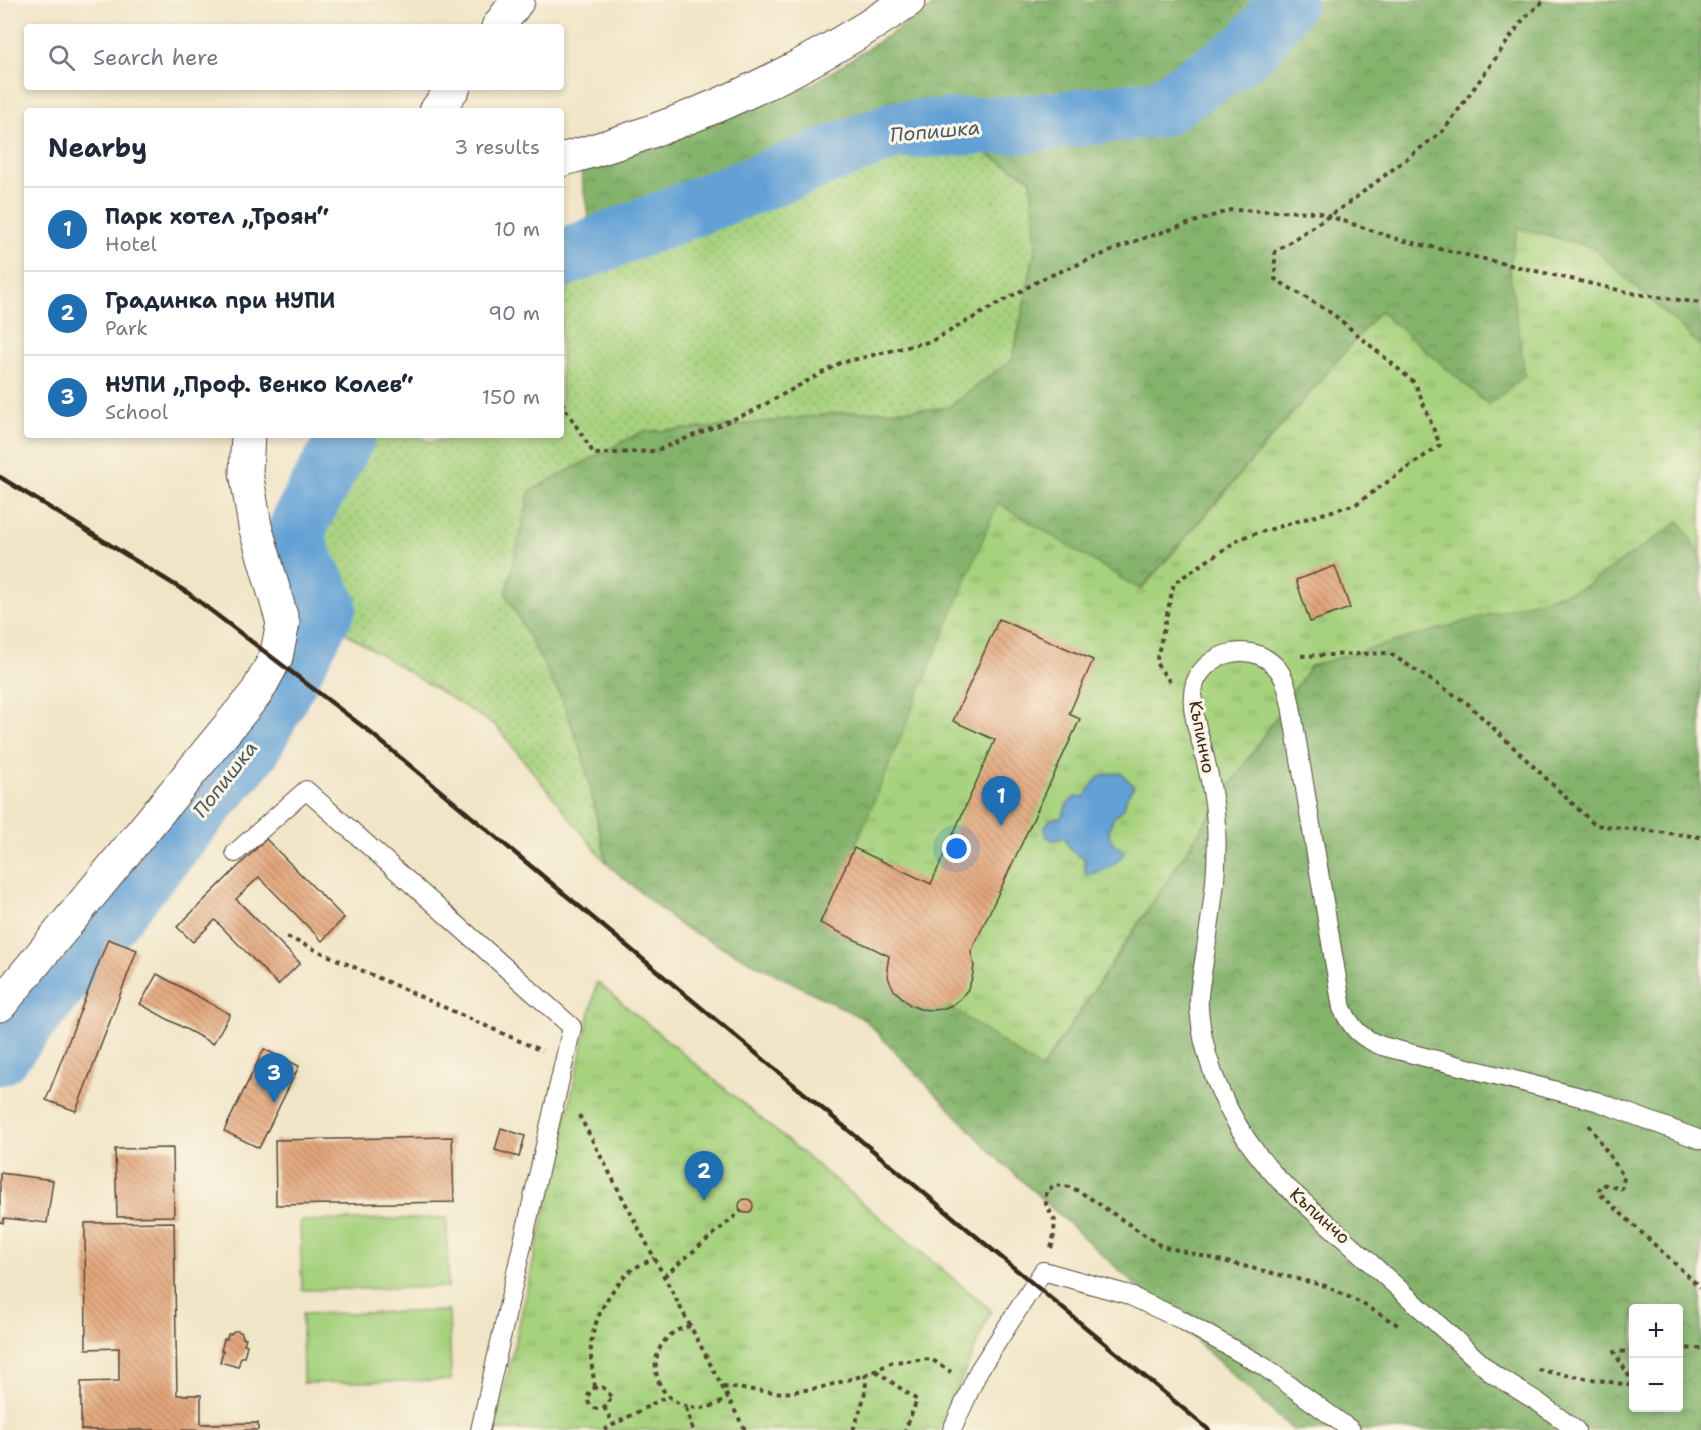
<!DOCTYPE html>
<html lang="en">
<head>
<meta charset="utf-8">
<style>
	body { margin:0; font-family:"Shantell Sans",sans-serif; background:#f2f2f3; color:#1f2937 }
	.controls { position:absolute; right:18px; bottom:18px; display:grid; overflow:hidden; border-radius:6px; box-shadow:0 3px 9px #0003 }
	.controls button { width:54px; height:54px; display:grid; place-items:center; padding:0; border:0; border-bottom:2px solid #e0e1e3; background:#fff; color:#1f2937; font:30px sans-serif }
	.you { position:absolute; left:957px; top:849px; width:21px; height:21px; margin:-15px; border:4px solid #fff; border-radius:50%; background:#1a73e8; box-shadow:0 0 0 9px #1a73e833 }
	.badge { display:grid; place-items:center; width:39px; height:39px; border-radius:50%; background:#1f6fb2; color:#fff; font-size:20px; font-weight:700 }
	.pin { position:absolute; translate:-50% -50px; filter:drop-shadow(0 2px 3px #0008) }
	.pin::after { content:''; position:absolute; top:32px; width:21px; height:18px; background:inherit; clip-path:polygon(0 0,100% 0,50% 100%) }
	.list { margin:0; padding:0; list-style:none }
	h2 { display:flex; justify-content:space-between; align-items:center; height:78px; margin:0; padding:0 24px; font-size:26px }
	h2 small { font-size:20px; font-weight:400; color:#747a83 }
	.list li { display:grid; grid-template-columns:39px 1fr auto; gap:18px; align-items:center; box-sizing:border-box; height:84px; padding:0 24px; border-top:2px solid #e0e1e3 }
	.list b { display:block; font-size:22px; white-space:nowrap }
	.list p { margin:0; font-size:20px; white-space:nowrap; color:#747a83 }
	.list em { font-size:20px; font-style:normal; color:#747a83 }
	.icon { flex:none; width:33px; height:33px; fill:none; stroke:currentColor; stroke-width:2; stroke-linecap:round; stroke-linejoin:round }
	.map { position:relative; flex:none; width:1701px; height:1430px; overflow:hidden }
	.search { position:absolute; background:#fff; box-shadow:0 3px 9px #0003; left:24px; top:24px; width:540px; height:66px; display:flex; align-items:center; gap:15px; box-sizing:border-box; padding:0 21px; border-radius:6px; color:#747a83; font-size:22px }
	.panel { position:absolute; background:#fff; box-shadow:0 3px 9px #0003; left:24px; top:108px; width:540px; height:330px; border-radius:6px }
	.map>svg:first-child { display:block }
	.grass { fill:url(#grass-dots); stroke:#707e4e; stroke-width:1.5 }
	.forest { fill:url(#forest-crowns); stroke:#606e45; stroke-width:1.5; fill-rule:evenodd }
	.park { fill:url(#park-tufts); stroke:#707e4e; stroke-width:1.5 }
	.pitch { fill:#a6d17d; stroke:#707e4e; stroke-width:1.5 }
	.water { fill:#63a1d5; stroke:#4f667a; stroke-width:1.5 }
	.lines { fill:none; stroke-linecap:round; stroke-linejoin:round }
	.river { stroke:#63a1d5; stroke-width:58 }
	.building { fill:url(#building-back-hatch) }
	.service-casing { stroke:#564637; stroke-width:20 }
	.minor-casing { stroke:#564637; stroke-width:35 }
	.path { stroke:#564637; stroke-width:4; stroke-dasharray:4.5 4.5; stroke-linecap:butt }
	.service { stroke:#fff; stroke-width:18 }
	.minor { stroke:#fff; stroke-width:33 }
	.rail { stroke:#3b2a1e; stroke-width:4.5 }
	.labels { text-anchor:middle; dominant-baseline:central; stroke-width:6; stroke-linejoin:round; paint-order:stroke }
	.street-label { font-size:18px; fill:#3b2a1e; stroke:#fcf5e5 }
	.water-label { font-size:20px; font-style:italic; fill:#4b5a67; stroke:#fcf5e5 }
</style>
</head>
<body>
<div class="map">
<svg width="1701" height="1430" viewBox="0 0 1701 1430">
	<defs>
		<pattern id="grass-dots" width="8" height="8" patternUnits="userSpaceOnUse" patternTransform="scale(1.5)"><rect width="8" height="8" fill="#a6d17d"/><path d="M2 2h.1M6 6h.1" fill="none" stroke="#8a6" stroke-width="1.8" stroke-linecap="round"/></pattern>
		<pattern id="forest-crowns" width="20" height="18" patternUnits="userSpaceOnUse" patternTransform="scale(1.5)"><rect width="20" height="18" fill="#84b36c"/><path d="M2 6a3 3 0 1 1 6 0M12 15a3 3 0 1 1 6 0" fill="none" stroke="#6d9258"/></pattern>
		<pattern id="park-tufts" width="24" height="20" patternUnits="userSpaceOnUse" patternTransform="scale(1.5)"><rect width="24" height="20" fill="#a6d17d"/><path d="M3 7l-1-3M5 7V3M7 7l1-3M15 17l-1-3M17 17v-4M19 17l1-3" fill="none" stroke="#8a6"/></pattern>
		<pattern id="building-back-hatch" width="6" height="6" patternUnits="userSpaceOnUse" patternTransform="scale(1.5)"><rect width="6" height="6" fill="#e2a57a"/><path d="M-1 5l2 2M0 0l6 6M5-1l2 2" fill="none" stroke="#b88763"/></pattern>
	</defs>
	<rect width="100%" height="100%" fill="#fcf5e5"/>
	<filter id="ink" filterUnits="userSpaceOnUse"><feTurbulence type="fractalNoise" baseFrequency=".0167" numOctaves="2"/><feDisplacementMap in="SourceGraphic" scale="12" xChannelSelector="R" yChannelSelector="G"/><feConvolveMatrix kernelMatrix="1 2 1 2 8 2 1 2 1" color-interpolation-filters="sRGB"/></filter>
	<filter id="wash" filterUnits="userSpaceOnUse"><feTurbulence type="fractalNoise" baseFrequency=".008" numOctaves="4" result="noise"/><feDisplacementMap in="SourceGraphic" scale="24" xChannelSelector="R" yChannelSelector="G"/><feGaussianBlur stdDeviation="1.35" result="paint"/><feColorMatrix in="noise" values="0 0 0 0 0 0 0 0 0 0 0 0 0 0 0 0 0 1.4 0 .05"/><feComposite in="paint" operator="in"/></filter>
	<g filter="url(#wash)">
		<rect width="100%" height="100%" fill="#f1e5c7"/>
		<path class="grass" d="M933 137 980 150 1031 179 1036 245 1013 359 947 408 840 413 721 427 641 432 506 594 562 699 583 755 607 864 496 726 302 606 311 571 315 512 361 435H420L429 443 465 435H561V301L593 247Z"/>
		<g class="forest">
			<path d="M943 0H1701V346L1592 247 1509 267 1526 375 1489 405 1380 311 1140 590 1042 1069 1310 666 1582 588 1680 521 1701 557V1430H1293L994 1155 864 1019 681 926 607 864 583 755 562 699 506 594 530 491 641 432 721 427 840 413 947 408 1013 359 1036 245 1031 179 980 150 934 137 593 247 581 172 813 84ZM1634 1308H1678V1408H1634Z"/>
			<path d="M244 710 272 738 0 1074V1010Z"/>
		</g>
		<g class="park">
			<path d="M1518 228 1592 247 1701 346V557L1680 521 1582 588 1310 666 1041 1069 824 921 998 503 1141 590 1380 311 1489 405 1525 375 1509 267Z"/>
			<path d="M597 982 991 1310 940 1430H495Z"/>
		</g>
		<g class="pitch">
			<path d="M447 1218 448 1287 302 1290 300 1221Z"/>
			<path d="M449 1311 451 1380 303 1383 302 1314Z"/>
		</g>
		<path class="water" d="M1121 773 1134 786 1127 796 1124 808 1114 817 1110 827 1109 835 1114 844 1125 853C1114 866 1103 873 1085 874V859C1073 853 1069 851 1065 837L1054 841 1046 836 1045 826 1051 819 1061 818 1067 805 1076 796 1085 797C1096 777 1098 774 1121 773Z"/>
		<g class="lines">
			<g class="river">
				<path d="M561 259 895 130 1024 124 1160 108 1251 48 1288 0"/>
				<path d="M0 1056 158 861 252 748 328 605 305 562 295 534 304 514 347 435"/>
			</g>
		</g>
		<g id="blocks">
			<g class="building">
				<path d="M1335 566 1350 608 1310 622 1296 580Z"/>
				<path d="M999 619 1093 660 1069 714 1080 719 971 952 974 966 972 978 968 989 961 998 952 1005 942 1009 931 1010 920 1009 910 1005 894 990 889 980 887 968 889 956 820 923 854 848 931 884 995 740 953 721Z"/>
				<path d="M266 839 344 918 322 941 259 877 236 899 300 963 278 985 215 920 193 942 177 927Z"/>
				<path d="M108 939 137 950 76 1111 46 1100Z"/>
				<path d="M157 974 230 1014 213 1044 140 1004Z"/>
				<path d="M264 1049 299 1066 259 1148 224 1131Z"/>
				<path d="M501 1128 525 1136 519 1157 495 1150Z"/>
				<path d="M452 1137 454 1202 276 1205 275 1140Z"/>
				<path d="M173 1148 174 1216 117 1217 115 1149Z"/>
				<path d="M0 1173 53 1180 47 1223 4 1218 3 1223 0 1222Z"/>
				<circle cx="746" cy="1206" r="7"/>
				<path d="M174 1222 177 1395H201V1424L258 1423V1430H81V1382L119 1381V1348L86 1349 85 1223Z"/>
				<path d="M234 1331H238L242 1333 243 1338H246L244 1344 247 1345 244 1357H241L238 1367 220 1362 223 1351H221L224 1339H227L228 1334H231Z"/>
			</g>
		</g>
	</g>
	<g filter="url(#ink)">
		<use href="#blocks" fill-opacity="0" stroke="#564637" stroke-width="1.5"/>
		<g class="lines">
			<g class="service-casing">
				<g id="service">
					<path d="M235 853 306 790 572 1027 480 1430"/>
					<path d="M952 1430 979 1370 1043 1271 1126 1294 1180 1319 1263 1366 1351 1430"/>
					<path d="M1576 1430 1538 1402 1493 1374 1279 1180C1241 1139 1215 1093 1203 1038 1201 1025 1198 1010 1199 997 1200 981 1204 964 1206 948 1213 903 1220 858 1215 812 1213 791 1208 770 1203 750 1198 729 1188 705 1195 683 1207 652 1249 641 1274 665 1285 675 1288 691 1291 706L1342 1008C1352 1029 1361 1038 1382 1046L1596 1101 1701 1140"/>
				</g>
			</g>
			<g class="minor-casing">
				<g id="minor">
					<path d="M498 27 518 0"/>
					<path d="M436 111 454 87"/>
					<path d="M561 160C688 125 800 74 909 0"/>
					<path d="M0 1005 257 692 276 657 283 623 255 526 246 472 248 435"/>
				</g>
			</g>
			<g class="path">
				<path d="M561 402 594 454 655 451 751 412 840 363 932 341 1042 279 1138 240 1231 210 1317 212 1397 239 1636 294 1701 303"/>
				<path d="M1301 656 1389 653 1467 703 1595 825 1701 837"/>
				<path d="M1170 682 1156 663 1174 583 1241 538 1356 504 1440 445 1415 383 1333 314 1275 279V252L1350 202 1444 130 1525 17 1545 0"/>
				<path d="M287 937 542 1051"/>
				<path d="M579 1115 745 1430"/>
				<path d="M1589 1125 1624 1177 1622 1189 1602 1184 1598 1192 1701 1288"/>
				<path d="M1051 1248 1053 1242 1055 1221 1046 1204V1192L1054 1185 1071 1187 1087 1196 1161 1246 1326 1286 1361 1303 1398 1325"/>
				<path d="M664 1276 741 1211"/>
				<path d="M690 1326C640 1337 646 1406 699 1408 709 1408 721 1404 728 1397"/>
				<path d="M1678 1349 1701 1348"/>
				<path d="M1634 1351 1614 1352 1634 1384"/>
				<path d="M1538 1370 1634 1386"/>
				<path d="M876 1371 917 1400 905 1430"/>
				<path d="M595 1387C593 1373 590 1360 591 1345 594 1317 611 1287 633 1269 639 1265 647 1262 654 1258"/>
				<path d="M723 1387 784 1393 819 1388 865 1375 893 1362 931 1359 951 1372"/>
				<circle cx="599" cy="1398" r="11"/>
				<path d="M604 1407 614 1425"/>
				<path d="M686 1408 693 1430"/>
				<path d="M604 1430 667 1396"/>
				<path d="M853 1430C858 1416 869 1390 865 1375"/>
			</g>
			<use href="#service" class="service"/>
			<use href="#minor" class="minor"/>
			<path class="rail" d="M0 477 188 593 366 729 1209 1430"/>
		</g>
	</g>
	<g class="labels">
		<g class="street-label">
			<text transform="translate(1202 737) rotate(79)">Къпинчо</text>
			<text transform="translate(1320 1216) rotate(42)">Къпинчо</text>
		</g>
		<g class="water-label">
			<text transform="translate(935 131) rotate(-5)">Попишка</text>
			<text transform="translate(225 779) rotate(-52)">Попишка</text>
		</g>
	</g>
</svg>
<div class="controls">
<button>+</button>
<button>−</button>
</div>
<div class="you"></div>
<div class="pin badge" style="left:1001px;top:826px">1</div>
<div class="pin badge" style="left:704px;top:1201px">2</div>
<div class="pin badge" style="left:274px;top:1103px">3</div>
<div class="search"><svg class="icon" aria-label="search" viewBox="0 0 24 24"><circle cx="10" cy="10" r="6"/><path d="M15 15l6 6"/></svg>Search here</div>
<section class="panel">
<h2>Nearby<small>3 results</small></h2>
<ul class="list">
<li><span class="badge">1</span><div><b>Парк хотел „Троян“</b><p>Hotel</p></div><em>10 m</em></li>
<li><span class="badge">2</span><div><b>Градинка при НУПИ</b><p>Park</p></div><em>90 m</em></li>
<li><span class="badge">3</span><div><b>НУПИ „Проф. Венко Колев“</b><p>School</p></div><em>150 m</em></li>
</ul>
</section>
</div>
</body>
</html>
